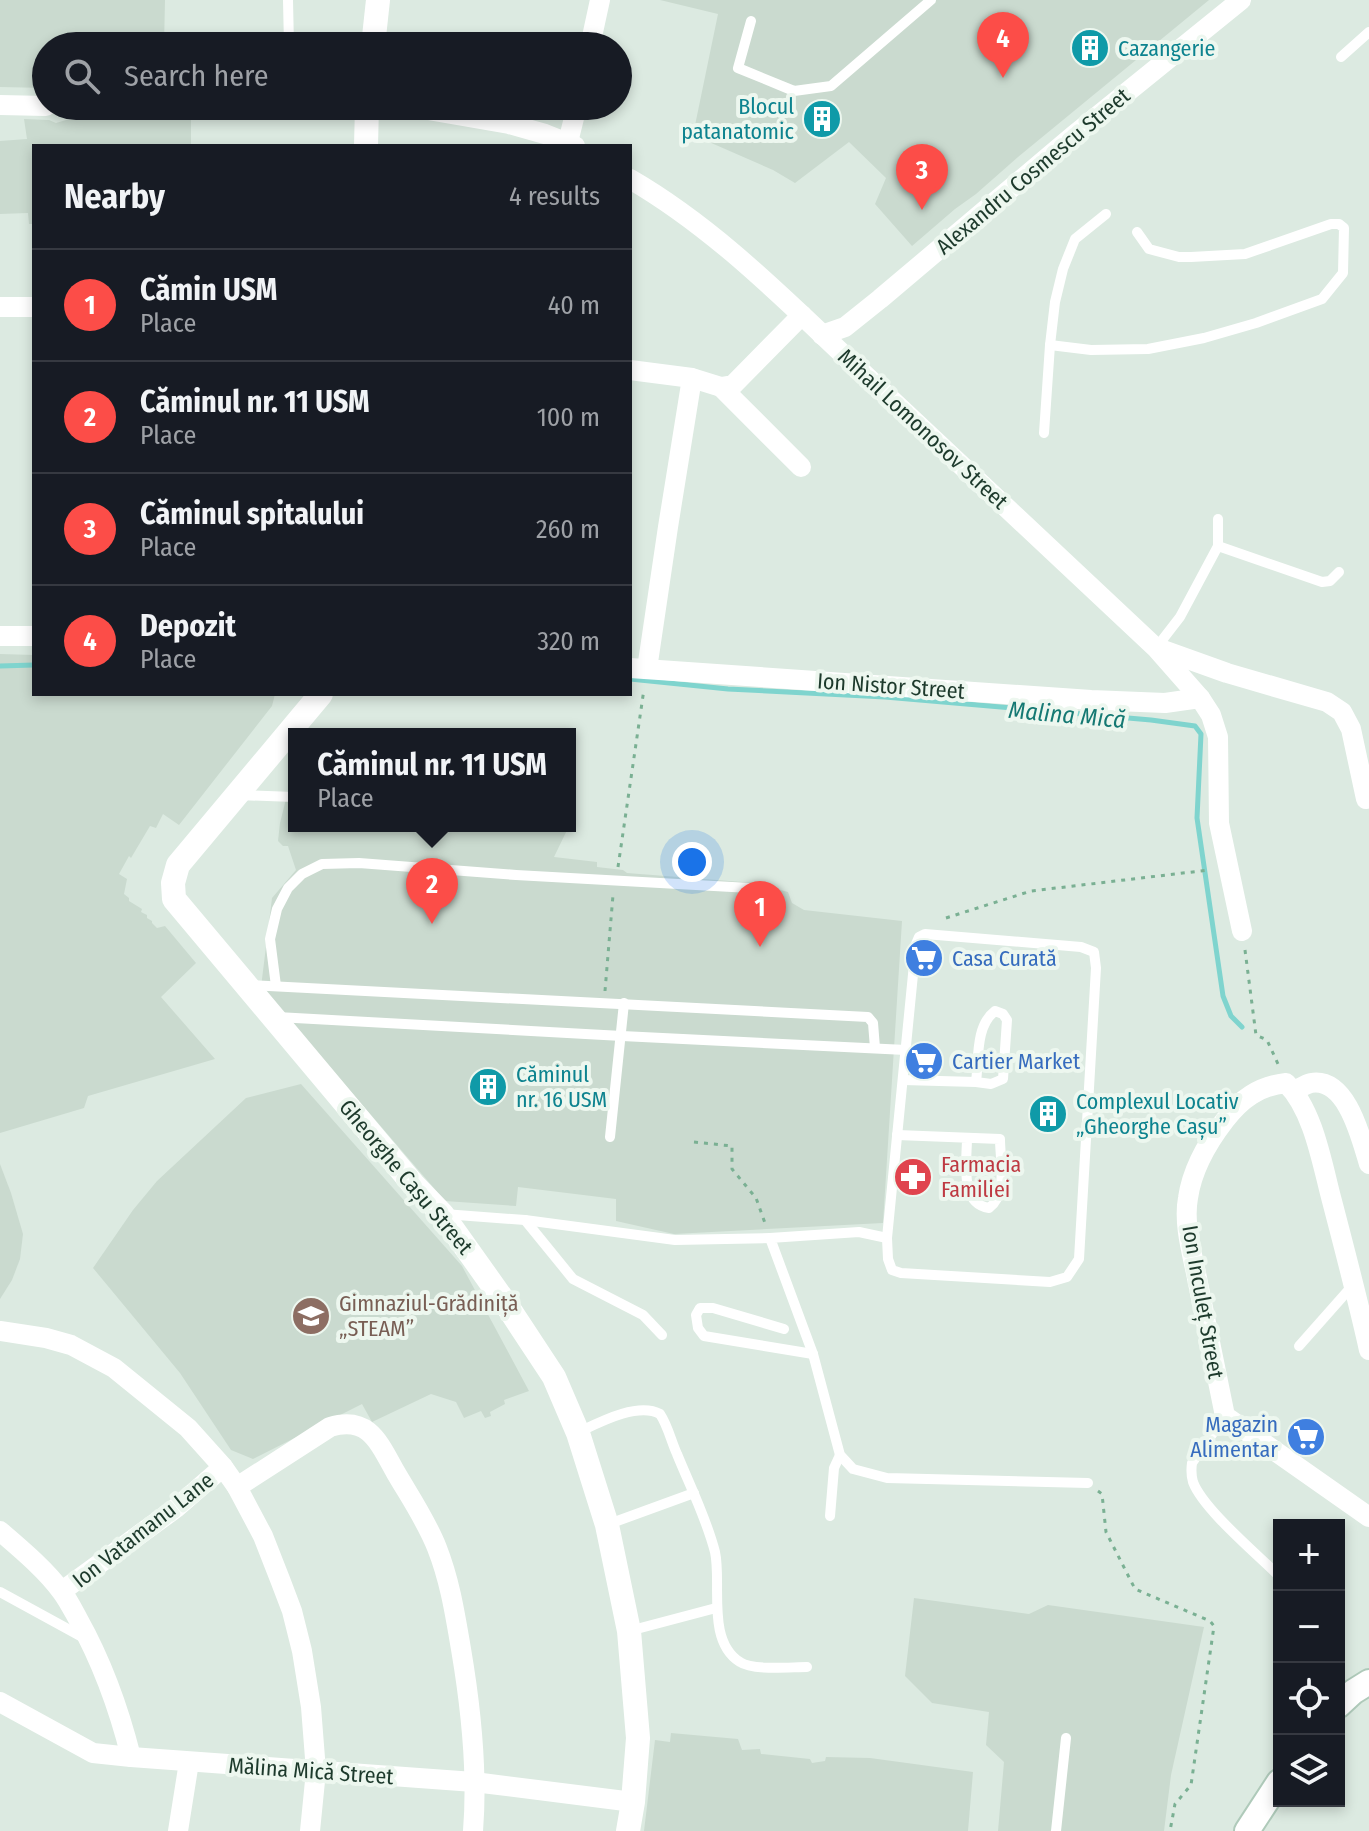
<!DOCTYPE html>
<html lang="en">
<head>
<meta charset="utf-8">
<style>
	body { margin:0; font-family:"Fira Sans Condensed",sans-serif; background:#20242c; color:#f1f3f6 }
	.controls { position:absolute; right:24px; bottom:24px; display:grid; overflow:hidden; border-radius:0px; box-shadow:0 4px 12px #0003 }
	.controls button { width:72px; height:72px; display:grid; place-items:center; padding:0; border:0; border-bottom:2px solid #363941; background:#171b24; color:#f1f3f6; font:40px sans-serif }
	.you { position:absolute; left:692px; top:862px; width:28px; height:28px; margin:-20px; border:6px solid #fff; border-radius:50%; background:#1a73e8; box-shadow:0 0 0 12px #1a73e833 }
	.badge { display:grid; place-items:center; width:52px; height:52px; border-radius:50%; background:#fc4d48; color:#fff; font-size:26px; font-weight:700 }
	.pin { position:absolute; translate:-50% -66px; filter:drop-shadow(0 2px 4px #0008) }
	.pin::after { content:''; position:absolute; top:42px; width:28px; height:24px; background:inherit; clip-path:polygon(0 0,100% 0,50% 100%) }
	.popup { position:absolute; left:288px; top:728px; width:288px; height:104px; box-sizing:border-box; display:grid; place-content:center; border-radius:0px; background:#171b24; filter:drop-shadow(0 2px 6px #0005); font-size:26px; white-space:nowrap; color:#9ea1a6 }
	.popup b { font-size:30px; color:#f1f3f6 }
	.popup::after { content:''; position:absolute; left:50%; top:100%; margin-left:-16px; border:16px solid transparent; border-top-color:#171b24 }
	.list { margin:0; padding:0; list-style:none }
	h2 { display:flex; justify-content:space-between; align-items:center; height:104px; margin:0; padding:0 32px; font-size:34px }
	h2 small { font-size:26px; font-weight:400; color:#9ea1a6 }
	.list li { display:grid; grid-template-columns:52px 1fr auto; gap:24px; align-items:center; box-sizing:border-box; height:112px; padding:0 32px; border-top:2px solid #363941 }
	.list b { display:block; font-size:30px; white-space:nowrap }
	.list p { margin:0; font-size:26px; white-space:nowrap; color:#9ea1a6 }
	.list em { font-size:26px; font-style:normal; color:#9ea1a6 }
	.icon { flex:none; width:44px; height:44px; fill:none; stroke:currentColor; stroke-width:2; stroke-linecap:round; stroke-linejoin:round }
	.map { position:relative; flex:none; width:1369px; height:1831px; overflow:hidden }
	.search { position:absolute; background:#171b24; box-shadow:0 4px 12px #0003; left:32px; top:32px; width:600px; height:88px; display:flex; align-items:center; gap:20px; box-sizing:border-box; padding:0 28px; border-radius:44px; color:#9ea1a6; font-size:30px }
	.panel { position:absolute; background:#171b24; box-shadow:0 4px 12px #0003; left:32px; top:144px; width:600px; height:552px; border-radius:0px }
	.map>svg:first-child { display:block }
	.built { fill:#cadacf }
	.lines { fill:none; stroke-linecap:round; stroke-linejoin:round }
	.stream { stroke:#7fd4ce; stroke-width:5 }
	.secondary-casing { stroke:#afcaba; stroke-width:28 }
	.path { stroke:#7ab093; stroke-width:3; stroke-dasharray:4 6; stroke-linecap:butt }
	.service { stroke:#fff; stroke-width:10 }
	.minor { stroke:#fff; stroke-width:20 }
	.tertiary { stroke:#fff; stroke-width:24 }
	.secondary { stroke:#fff; stroke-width:24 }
	.labels { text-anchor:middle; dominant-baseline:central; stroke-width:8; stroke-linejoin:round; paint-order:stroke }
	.culture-label { font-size:22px; fill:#0d838f; stroke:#edf7ef; text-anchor:start }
	.street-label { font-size:22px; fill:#1d3a2c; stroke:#edf7ef }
	.shop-label { font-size:22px; fill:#366cbe; stroke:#edf7ef; text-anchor:start }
	.health-label { font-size:22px; fill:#be3a42; stroke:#edf7ef; text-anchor:start }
	.education-label { font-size:22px; fill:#785e54; stroke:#edf7ef; text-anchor:start }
	.water-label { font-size:24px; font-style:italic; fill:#157973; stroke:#edf7ef }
</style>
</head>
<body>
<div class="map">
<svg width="1369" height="1831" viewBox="0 0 1369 1831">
	<rect width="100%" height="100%" fill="#dceae1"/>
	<g class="built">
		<path d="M0 0H165L164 46H46V88L0 87Z"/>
		<path d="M660 0H1209L1018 157 976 194 955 209 912 246 875 204 886 178 849 142 795 183 773 170 693 135 718 14Z"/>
		<path d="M24 119 49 120 56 123 66 120H191V146H34V224H29L28 213 0 214V141L27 139Z"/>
		<path d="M0 654 34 655V694H275L272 706 179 825 163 814 156 828 150 826 131 858 129 856 119 874 127 879 124 894 129 898V901L142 909 141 912 147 915V918L152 921V923L157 928 165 926 196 963 161 997 215 1059 88 1096 84 1108 0 1133Z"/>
		<path d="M294 784V826H569L554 857 597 862V867L623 870 627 873 755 883 788 892 792 903 804 910 902 921 883 1223 674 1234 616 1221V1199L518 1187 516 1206 445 1201 261 987 272 898 296 870 288 846H283L278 841 280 823 289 787Z"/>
		<path d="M301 1084 462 1266 529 1391 504 1400 505 1404 490 1412 491 1416 485 1418 481 1411 464 1418 456 1402 431 1394 372 1422 362 1404 253 1459 231 1450 180 1373 93 1268 133 1210 157 1181 246 1098Z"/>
		<path d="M0 1164 11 1193 23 1234 20 1259 12 1280 0 1299Z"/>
		<path d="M914 1598 1029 1614 1048 1605 1204 1627 1171 1775 1164 1831H998L1004 1762 986 1745 989 1712 932 1703 905 1676Z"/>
		<path d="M671 1733 738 1739 742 1750 760 1749 761 1754 810 1759 812 1763 825 1761 826 1757 870 1758 973 1772 968 1831H644L655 1740 670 1742Z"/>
	</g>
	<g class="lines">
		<g class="stream">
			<path d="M0 666 34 665"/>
			<path d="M630 679 728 689 885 697 1151 720 1195 726 1201 734 1197 818 1223 996 1231 1016 1242 1027"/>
		</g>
		<g class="secondary-casing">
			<g id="secondary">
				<path d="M1339 1705 1353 1692 1369 1682"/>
				<path d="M1247 1831 1279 1782"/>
			</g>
		</g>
		<g class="path">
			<path d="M618 867 644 689"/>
			<path d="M946 918 1031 891 1209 870"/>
			<path d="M1245 950 1256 1035 1267 1040 1278 1064"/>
			<path d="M605 991 613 895"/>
			<path d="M694 1142 732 1146V1169L756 1198 765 1223"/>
			<path d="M1098 1491 1102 1494 1106 1532 1135 1589 1210 1621 1214 1626 1191 1785 1175 1804 1170 1831"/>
		</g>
		<g class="service">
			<path d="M288 0 289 46"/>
			<path d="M751 21 738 68 794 91 831 86 931 0"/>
			<path d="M1341 57 1369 32"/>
			<path d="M1050 345 1091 350 1148 349 1204 338 1256 323 1322 299 1343 273 1344 228 1339 224H1331L1245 254 1191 257H1179L1149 249 1137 232"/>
			<path d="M1044 433 1050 345 1055 302 1063 269 1075 239 1106 214"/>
			<path d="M1218 546V519"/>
			<path d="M1156 648 1180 617 1218 546 1322 582 1330 581 1339 572"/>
			<path d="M238 795 294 797"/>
			<path d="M925 934 1081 947 1094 952 1096 968 1079 1259 1067 1277 1050 1282 901 1273 892 1270 888 1259 887 1238 916 944 919 937Z"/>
			<path d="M251 985 868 1017 873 1023 875 1048"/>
			<path d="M276 986 270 939 277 909 288 888 302 874 322 864 359 863 516 875 750 888"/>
			<path d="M277 1017 622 1036 906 1050"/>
			<path d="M903 1080 976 1082 991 1084 1003 1079 1007 1020 1003 1014 995 1011C975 1026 979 1060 976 1082"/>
			<path d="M897 1135 1000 1139C1000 1160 1008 1194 989 1208 959 1204 967 1160 967 1138"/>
			<path d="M610 1137 624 1003"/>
			<path d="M444 1214 525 1220 675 1240 770 1238"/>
			<path d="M525 1220 573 1279 643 1315 662 1335"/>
			<path d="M887 1238 859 1232 770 1238 813 1354 840 1455 853 1469 887 1478 1088 1483"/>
			<path d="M784 1329 713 1308H700L696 1315 698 1328 704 1336 813 1354"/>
			<path d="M1299 1346 1353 1285"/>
			<path d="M1225 1416 1192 1463C1191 1470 1191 1475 1193 1482 1203 1509 1257 1554 1279 1576"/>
			<path d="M579 1432C600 1422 638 1402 660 1414 668 1426 671 1441 677 1454 690 1486 706 1517 715 1552 722 1583 706 1641 740 1662 753 1671 790 1667 807 1667"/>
			<path d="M830 1516 834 1468 840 1455"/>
			<path d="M609 1524 694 1493"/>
			<path d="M0 1592 86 1639"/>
			<path d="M629 1631 716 1608"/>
			<path d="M1056 1831 1066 1738"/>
		</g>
		<g class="minor">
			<path d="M590 46 600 0"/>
			<path d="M0 105 46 106"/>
			<path d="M70 106 428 110 509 124 545 134 575 146"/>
			<path d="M568 142 577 106"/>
			<path d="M630 179C718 230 789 304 863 373 961 465 1059 556 1156 648L1200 698 1211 715 1218 737 1219 823 1242 931"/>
			<path d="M0 307H34"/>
			<path d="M822 335 845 327 880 299 1073 136 1241 0"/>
			<path d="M630 370 692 378 721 387 801 467"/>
			<path d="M721 387 733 385 802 315"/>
			<path d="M0 636H34"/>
			<path d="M1160 649 1227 673 1327 702 1342 712 1351 729 1366 799"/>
			<path d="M630 668 1091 700 1165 703 1200 698"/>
			<path d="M647 669 668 527 692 378"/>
			<path d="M1294 1091C1300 1088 1306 1084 1311 1083 1347 1077 1361 1138 1369 1164"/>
			<path d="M0 1331 46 1338 71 1345 114 1368 188 1428 223 1467 237 1487 263 1536 281 1582 292 1611 302 1651 311 1707 316 1771 310 1831"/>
			<path d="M1369 1350C1358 1300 1345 1251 1332 1201 1322 1164 1314 1111 1286 1083 1259 1086 1241 1099 1225 1120 1208 1142 1192 1170 1188 1198 1183 1225 1193 1256 1198 1283 1207 1327 1216 1372 1225 1416L1369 1517"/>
			<path d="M237 1487 330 1427C369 1415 379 1443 396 1473 410 1497 427 1522 437 1548 450 1581 455 1614 461 1649 471 1708 478 1770 473 1831"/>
			<path d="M0 1531C21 1549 46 1570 62 1592 68 1600 73 1610 78 1619 102 1662 119 1709 131 1757"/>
			<path d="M62 1591 176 1508 223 1467"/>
			<path d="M0 1702 93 1753 131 1757 474 1782 633 1802"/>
			<path d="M178 1831 189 1762"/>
		</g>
		<g class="tertiary">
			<path d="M373 46 378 0"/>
			<path d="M366 146 367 106"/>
			<path d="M321 694 178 865 173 883 174 899 413 1184 442 1214 506 1304 554 1377 578 1433 607 1525 629 1631 638 1738 633 1802 628 1831"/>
		</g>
		<use href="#secondary" class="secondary"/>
	</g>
	<defs>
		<g id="building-disc" transform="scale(2)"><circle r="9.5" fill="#0f9aa8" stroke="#edf7ef"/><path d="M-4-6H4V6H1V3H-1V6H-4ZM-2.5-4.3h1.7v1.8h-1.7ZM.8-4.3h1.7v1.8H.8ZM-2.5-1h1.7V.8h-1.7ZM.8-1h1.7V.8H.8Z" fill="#fff"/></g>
		<g id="supermarket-disc" transform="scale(2)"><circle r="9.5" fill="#3f7fe0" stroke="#edf7ef"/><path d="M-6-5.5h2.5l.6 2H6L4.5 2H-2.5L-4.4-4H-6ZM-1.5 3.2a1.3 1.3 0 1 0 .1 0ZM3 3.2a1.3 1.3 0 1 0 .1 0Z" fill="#fff"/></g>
		<g id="pharmacy-disc" transform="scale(2)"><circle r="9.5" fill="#e0444e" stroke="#edf7ef"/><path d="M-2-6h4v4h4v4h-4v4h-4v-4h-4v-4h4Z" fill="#fff"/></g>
		<g id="school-disc" transform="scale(2)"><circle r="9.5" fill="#8d6e63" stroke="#edf7ef"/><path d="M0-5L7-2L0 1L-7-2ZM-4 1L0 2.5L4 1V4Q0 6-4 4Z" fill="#fff"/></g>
	</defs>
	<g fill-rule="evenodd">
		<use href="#building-disc" x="1090" y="48"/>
		<use href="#building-disc" x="822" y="119"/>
		<use href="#supermarket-disc" x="924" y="958"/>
		<use href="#supermarket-disc" x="924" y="1061"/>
		<use href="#building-disc" x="488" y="1087"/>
		<use href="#building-disc" x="1048" y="1114"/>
		<use href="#pharmacy-disc" x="913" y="1177"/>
		<use href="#school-disc" x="311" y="1316"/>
		<use href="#supermarket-disc" x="1306" y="1437"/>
	</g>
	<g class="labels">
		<g class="culture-label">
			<text x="1118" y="48">Cazangerie</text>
			<text x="794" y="106" text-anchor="end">Blocul<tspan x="794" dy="25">patanatomic</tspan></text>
			<text x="516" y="1074">Căminul<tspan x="516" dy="25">nr. 16 USM</tspan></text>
			<text x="1076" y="1101">Complexul Locativ<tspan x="1076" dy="25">„Gheorghe Cașu”</tspan></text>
		</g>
		<g class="street-label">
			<text transform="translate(1033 171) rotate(-40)">Alexandru Cosmescu Street</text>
			<text transform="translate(923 429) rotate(43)">Mihail Lomonosov Street</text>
			<text transform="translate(891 686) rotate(4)">Ion Nistor Street</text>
			<text transform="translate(406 1177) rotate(50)">Gheorghe Cașu Street</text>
			<text transform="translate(1203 1302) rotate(80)">Ion Inculeț Street</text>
			<text transform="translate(143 1530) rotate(-38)">Ion Vatamanu Lane</text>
			<text transform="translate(311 1771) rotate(4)">Mălina Mică Street</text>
		</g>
		<g class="shop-label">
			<text x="952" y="958">Casa Curată</text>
			<text x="952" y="1061">Cartier Market</text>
			<text x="1278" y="1424" text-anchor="end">Magazin<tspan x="1278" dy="25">Alimentar</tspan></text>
		</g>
		<g class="health-label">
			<text x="941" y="1164">Farmacia<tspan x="941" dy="25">Familiei</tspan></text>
		</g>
		<g class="education-label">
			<text x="339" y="1303">Gimnaziul-Grădiniță<tspan x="339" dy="25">„STEAM”</tspan></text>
		</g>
		<g class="water-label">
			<text transform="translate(1067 715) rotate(5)">Malina Mică</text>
		</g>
	</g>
</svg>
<div class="controls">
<button>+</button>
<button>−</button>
<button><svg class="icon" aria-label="locate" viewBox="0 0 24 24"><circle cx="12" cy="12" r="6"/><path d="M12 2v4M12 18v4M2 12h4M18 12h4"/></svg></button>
<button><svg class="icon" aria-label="layers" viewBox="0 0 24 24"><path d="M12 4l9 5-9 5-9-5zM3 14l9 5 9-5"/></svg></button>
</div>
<div class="you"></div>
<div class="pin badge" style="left:760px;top:947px">1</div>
<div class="pin badge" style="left:432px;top:924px">2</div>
<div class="popup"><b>Căminul nr. 11 USM</b>Place</div>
<div class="pin badge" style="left:922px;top:210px">3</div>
<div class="pin badge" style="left:1003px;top:78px">4</div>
<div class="search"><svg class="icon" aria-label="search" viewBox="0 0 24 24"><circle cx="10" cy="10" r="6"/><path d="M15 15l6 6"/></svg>Search here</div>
<section class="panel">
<h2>Nearby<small>4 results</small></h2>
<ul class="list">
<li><span class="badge">1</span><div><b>Cămin USM</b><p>Place</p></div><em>40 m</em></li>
<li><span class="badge">2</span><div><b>Căminul nr. 11 USM</b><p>Place</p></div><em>100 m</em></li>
<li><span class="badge">3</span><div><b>Căminul spitalului</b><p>Place</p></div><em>260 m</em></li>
<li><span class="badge">4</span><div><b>Depozit</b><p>Place</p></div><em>320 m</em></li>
</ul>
</section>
</div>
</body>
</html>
